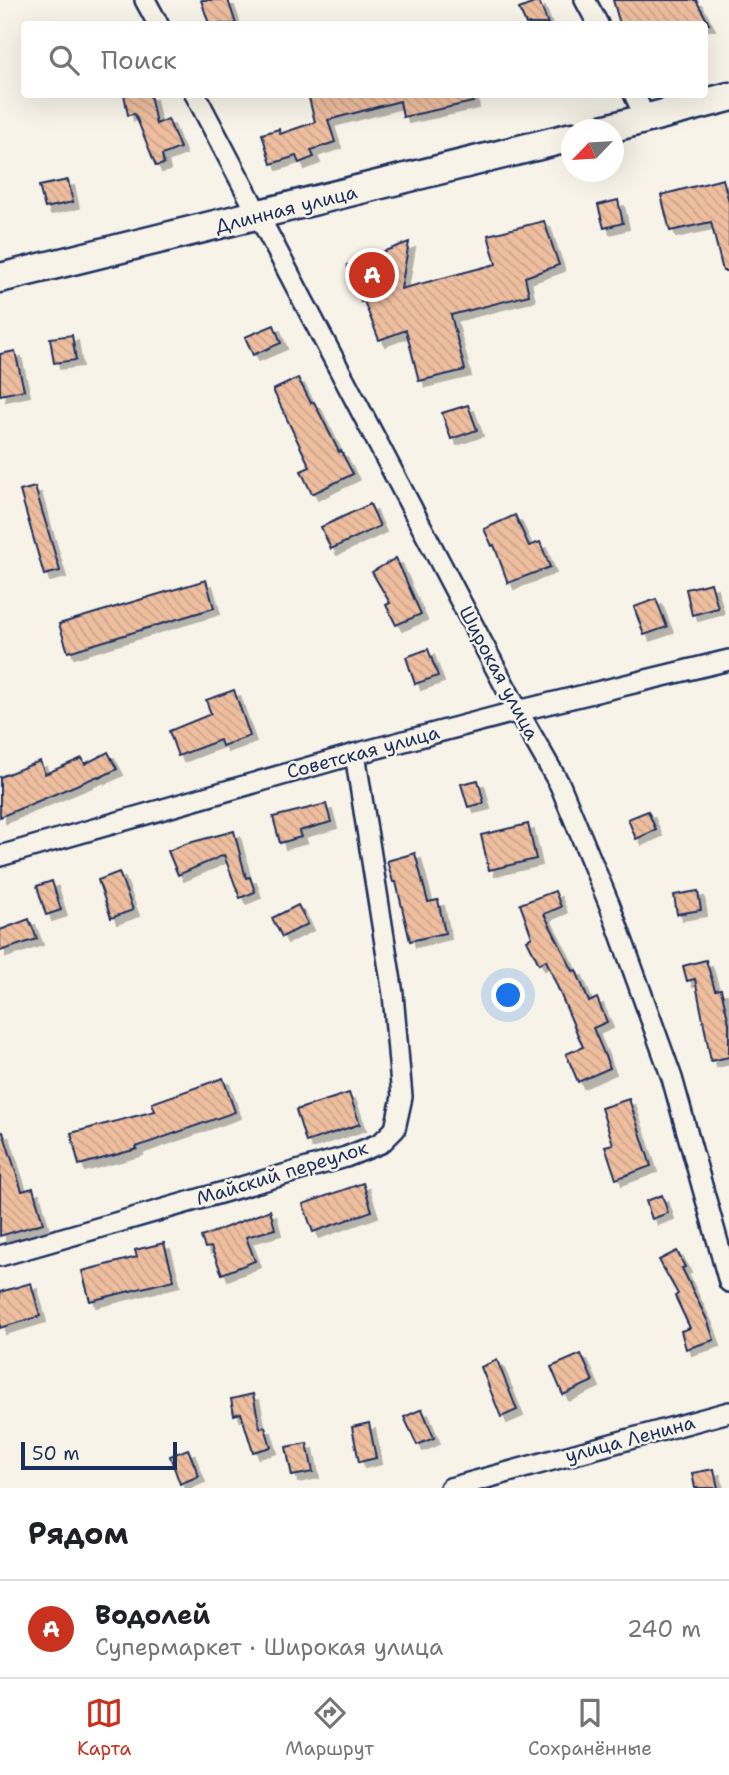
<!DOCTYPE html>
<html lang="ru">
<head>
<meta charset="utf-8">
<style>
	body { margin:0; font-family:"Shantell Sans",sans-serif; background:#f2f2f2; color:#202124 }
	.compass { position:absolute; left:561px; top:119px; width:63px; height:63px; border-radius:50%; background:#fff; box-shadow:0 7px 28px #0002; rotate:245deg }
	.scale { position:absolute; left:21px; bottom:18px; width:156px; box-sizing:border-box; padding-left:7px; border:4px solid #1b2f5e; border-top:0; font-size:19px; line-height:24px; white-space:nowrap; color:#1b2f5e; -webkit-text-stroke:5px #f7f3e8; paint-order:stroke }
	.you { position:absolute; left:509px; top:996px; width:24px; height:24px; margin:-18px; border:5px solid #fff; border-radius:50%; background:#1a73e8; box-shadow:0 0 0 10px #1a73e833 }
	.badge { display:grid; place-items:center; width:46px; height:46px; border-radius:50%; background:#c8321e; color:#fff; font-size:23px; font-weight:700 }
	.pin { position:absolute; translate:-50% -50%; border:4px solid #fff; box-shadow:0 2px 7px #0006 }
	.list { margin:0; padding:0; list-style:none }
	h2 { display:flex; justify-content:space-between; align-items:center; height:91px; margin:0; padding:0 28px; font-size:30px }
	h2 small { font-size:23px; font-weight:400; color:#757577 }
	.list li { display:grid; grid-template-columns:46px 1fr auto; gap:21px; align-items:center; box-sizing:border-box; height:98px; padding:0 28px; border-top:2px solid #e0e0e0 }
	.list b { display:block; font-size:26px; white-space:nowrap }
	.list p { margin:0; font-size:23px; white-space:nowrap; color:#757577 }
	.list em { font-size:23px; font-style:normal; color:#757577 }
	.icon { flex:none; width:38px; height:38px; fill:none; stroke:currentColor; stroke-width:2; stroke-linecap:round; stroke-linejoin:round }
	.map { position:relative; flex:none; width:729px; height:1488px; overflow:hidden }
	.search { position:absolute; background:#fff; box-shadow:0 7px 28px #0002; left:21px; right:21px; top:21px; height:77px; display:flex; align-items:center; gap:18px; box-sizing:border-box; padding:0 24px; border-radius:7px; color:#757577; font-size:26px }
	.sheet { height:189px; background:#fff }
	nav { display:flex; justify-content:space-around; align-items:center; box-sizing:border-box; height:98px; border-top:2px solid #e0e0e0; background:#fff; font-size:19px; color:#757577 }
	nav a { display:grid; justify-items:center; gap:4px }
	nav .on { color:#c8321e }
	.map>svg:first-child { display:block }
	.building { fill:url(#building-back-hatch); stroke:#1b2f5e; stroke-width:2; filter:url(#shadow) }
	.lines { fill:none; stroke-linecap:round; stroke-linejoin:round }
	.minor-casing { stroke:#1b2f5e; stroke-width:24 }
	.secondary-casing { stroke:#1b2f5e; stroke-width:33 }
	.minor { stroke:#f7f3e8; stroke-width:19 }
	.secondary { stroke:#f7f3e8; stroke-width:28 }
	.labels { text-anchor:middle; dominant-baseline:central; stroke-width:5; stroke-linejoin:round; paint-order:stroke }
	.street-label { font-size:19px; fill:#1b2f5e; stroke:#f7f3e8 }
</style>
</head>
<body>
<div class="map">
<svg width="729" height="1488" viewBox="0 0 729 1488">
	<defs>
		<pattern id="building-back-hatch" width="6" height="6" patternUnits="userSpaceOnUse" patternTransform="scale(1.75)"><rect width="6" height="6" fill="#efbe9f"/><path d="M-1 5l2 2M0 0l6 6M5-1l2 2" fill="none" stroke="#cca48b"/></pattern>
		<filter id="shadow"><feDropShadow dx="6" dy="6" stdDeviation="0" flood-color="#0004"/></filter>
	</defs>
	<rect width="100%" height="100%" fill="#f7f3e8"/>
	<filter id="ink" filterUnits="userSpaceOnUse"><feTurbulence type="fractalNoise" baseFrequency=".0143" numOctaves="2"/><feDisplacementMap in="SourceGraphic" scale="14" xChannelSelector="R" yChannelSelector="G"/><feConvolveMatrix kernelMatrix="1 2 1 2 8 2 1 2 1" color-interpolation-filters="sRGB"/></filter>
	<g filter="url(#ink)">
		<g class="building">
			<path d="M201 0H228L236 24H209Z"/>
			<path d="M613 0H696L709 24H620Z"/>
			<path d="M539 1 548 24H526L519 9Z"/>
			<path d="M124 94H150L156 124 168 119 180 148 162 155 164 164 156 166 135 114 128 115Z"/>
			<path d="M308 94H472L473 102 403 117 400 101 328 120 335 142 311 150 314 157 299 163 296 156 271 164 262 134 279 129 280 134 315 122Z"/>
			<path d="M723 179 729 202V271H723L711 222 670 231 661 195Z"/>
			<path d="M68 180 73 202 45 208 39 186Z"/>
			<path d="M618 200 623 223 604 228 598 205Z"/>
			<path d="M544 221 559 265 525 277 529 295 451 315 465 370 419 381 406 330 379 340 364 301 361 302 347 265 409 242 401 289 496 264 488 235Z"/>
			<path d="M274 325 281 343 253 355 245 337Z"/>
			<path d="M72 335 76 360 54 363 50 338Z"/>
			<path d="M15 351 24 390 0 395V354Z"/>
			<path d="M298 378 311 403 314 402 339 452 341 451 353 474 312 494 301 471 310 467 273 390Z"/>
			<path d="M468 405 477 430 451 439 442 413Z"/>
			<path d="M35 487 60 571 44 575 20 491Z"/>
			<path d="M370 504 380 526 331 549 321 527Z"/>
			<path d="M515 515 529 546 540 542 550 567 508 583 494 545 492 546 484 529Z"/>
			<path d="M396 558 421 614 396 625 386 605 390 603 372 572Z"/>
			<path d="M206 580 214 608 68 652 59 624Z"/>
			<path d="M711 583 718 608 692 615 686 589Z"/>
			<path d="M656 599 667 627 644 635 634 607Z"/>
			<path d="M428 649 438 676 415 684 406 657Z"/>
			<path d="M234 690 250 736 222 746 220 740 178 756 169 731 211 714 206 700Z"/>
			<path d="M108 752 117 769 99 778 98 776 0 817V777L40 761 45 774 82 758 85 764Z"/>
			<path d="M478 780 484 803 468 807 461 784Z"/>
			<path d="M326 804 331 822 299 831 301 837 280 843 273 817Z"/>
			<path d="M648 811 656 830 636 839 628 819Z"/>
			<path d="M528 824 536 859 489 870 481 835Z"/>
			<path d="M234 831 246 878 250 877 255 892 240 898 224 855 178 875 168 851 185 844Z"/>
			<path d="M415 853 428 902 438 900 445 933 410 941 396 882H393L387 861Z"/>
			<path d="M119 872 133 910 111 918 98 880Z"/>
			<path d="M52 881 61 910 46 915 37 886Z"/>
			<path d="M555 891 561 907 544 914 573 971 576 970 589 1002 597 998 607 1022 593 1028 610 1068 578 1082 566 1054 583 1047 546 960 539 964 527 940 532 937 520 904Z"/>
			<path d="M698 891 701 910 677 914 674 895Z"/>
			<path d="M298 905 308 924 282 937 272 918Z"/>
			<path d="M29 919 37 939 0 951V930Z"/>
			<path d="M706 960 715 990 721 989 729 1023V1057L711 1061 695 979 687 981 683 966Z"/>
			<path d="M223 1078 235 1112 136 1147 137 1149 79 1165 71 1133 155 1111 152 1103Z"/>
			<path d="M349 1093 360 1124 306 1142 296 1110Z"/>
			<path d="M629 1099 651 1166 616 1179 605 1146 613 1144 601 1108Z"/>
			<path d="M3 1132 22 1191 33 1188 43 1223 0 1236V1133Z"/>
			<path d="M363 1183 372 1211 313 1232 303 1204Z"/>
			<path d="M662 1195 668 1213 652 1219 646 1201Z"/>
			<path d="M270 1210 275 1229 246 1237 255 1261 222 1274 211 1247 205 1248 201 1237Z"/>
			<path d="M164 1243 174 1280 90 1301 82 1271 137 1257 135 1250Z"/>
			<path d="M677 1251 685 1267 682 1268 708 1322 714 1340 686 1349 681 1331 690 1328 675 1296 678 1294 659 1260Z"/>
			<path d="M31 1283 40 1316 0 1328V1292Z"/>
			<path d="M581 1354 593 1381 563 1395 551 1367Z"/>
			<path d="M497 1360 517 1410 501 1417 481 1367Z"/>
			<path d="M253 1394 260 1428 265 1427 271 1447 253 1452 241 1413 234 1415 231 1399Z"/>
			<path d="M422 1409 434 1438 417 1445 404 1417Z"/>
			<path d="M369 1423 376 1458 359 1462 352 1427Z"/>
			<path d="M307 1443 313 1472 292 1476 286 1447Z"/>
			<path d="M188 1449 199 1476 180 1484 170 1456Z"/>
			<path d="M714 1469 718 1488H695L692 1473Z"/>
		</g>
		<g class="lines">
			<g class="minor-casing">
				<g id="minor">
					<path d="M145 0 158 24"/>
					<path d="M585 0 598 24"/>
					<path d="M195 94 518 711 560 785 610 906 672 1078 729 1282"/>
					<path d="M634 94 646 119"/>
					<path d="M0 856 355 754 518 711 729 660"/>
					<path d="M0 1256 346 1157 381 1143 395 1129 402 1097 393 994 355 754"/>
					<path d="M450 1488 729 1412"/>
				</g>
			</g>
			<g class="secondary-casing">
				<g id="secondary">
					<path d="M602 130 729 97"/>
					<path d="M0 278 572 137"/>
				</g>
			</g>
			<use href="#minor" class="minor"/>
			<use href="#secondary" class="secondary"/>
		</g>
	</g>
	<g class="labels">
		<g class="street-label">
			<text transform="translate(286 209) rotate(-14)">Длинная улица</text>
			<text transform="translate(499 673) rotate(62)">Широкая улица</text>
			<text transform="translate(363 752) rotate(-15)">Советская улица</text>
			<text transform="translate(282 1173) rotate(-17)">Майский переулок</text>
			<text transform="translate(630 1439) rotate(-15)">улица Ленина</text>
		</g>
	</g>
</svg>
<svg class="compass" viewBox="-18 -18 36 36"><path d="M0-13l5 13h-10z" fill="#e53935"/><path d="M0 13l5-13h-10z" fill="#757577"/></svg>
<div class="scale">50 m</div>
<div class="you"></div>
<div class="pin badge" style="left:372px;top:275px">A</div>
<div class="search"><svg class="icon" aria-label="search" viewBox="0 0 24 24"><circle cx="10" cy="10" r="6"/><path d="M15 15l6 6"/></svg>Поиск</div>
</div>
<section class="sheet">
<h2>Рядом<small></small></h2>
<ul class="list">
<li><span class="badge">A</span><div><b>Водолей</b><p>Супермаркет · Широкая улица</p></div><em>240 m</em></li>
</ul>
</section>
<nav>
<a class="on"><svg class="icon" aria-label="map" viewBox="0 0 24 24"><path d="M3 6l6-2 6 2 6-2v14l-6 2-6-2-6 2zM9 4v14M15 6v14"/></svg>Карта</a>
<a><svg class="icon" aria-label="directions" viewBox="0 0 24 24"><path d="M12 3l9 9-9 9-9-9zM9 14v-3h6M13 9l2 2-2 2"/></svg>Маршрут</a>
<a><svg class="icon" aria-label="saved" viewBox="0 0 24 24"><path d="M7 4h10v16l-5-4-5 4z"/></svg>Сохранённые</a>
</nav>
</body>
</html>
